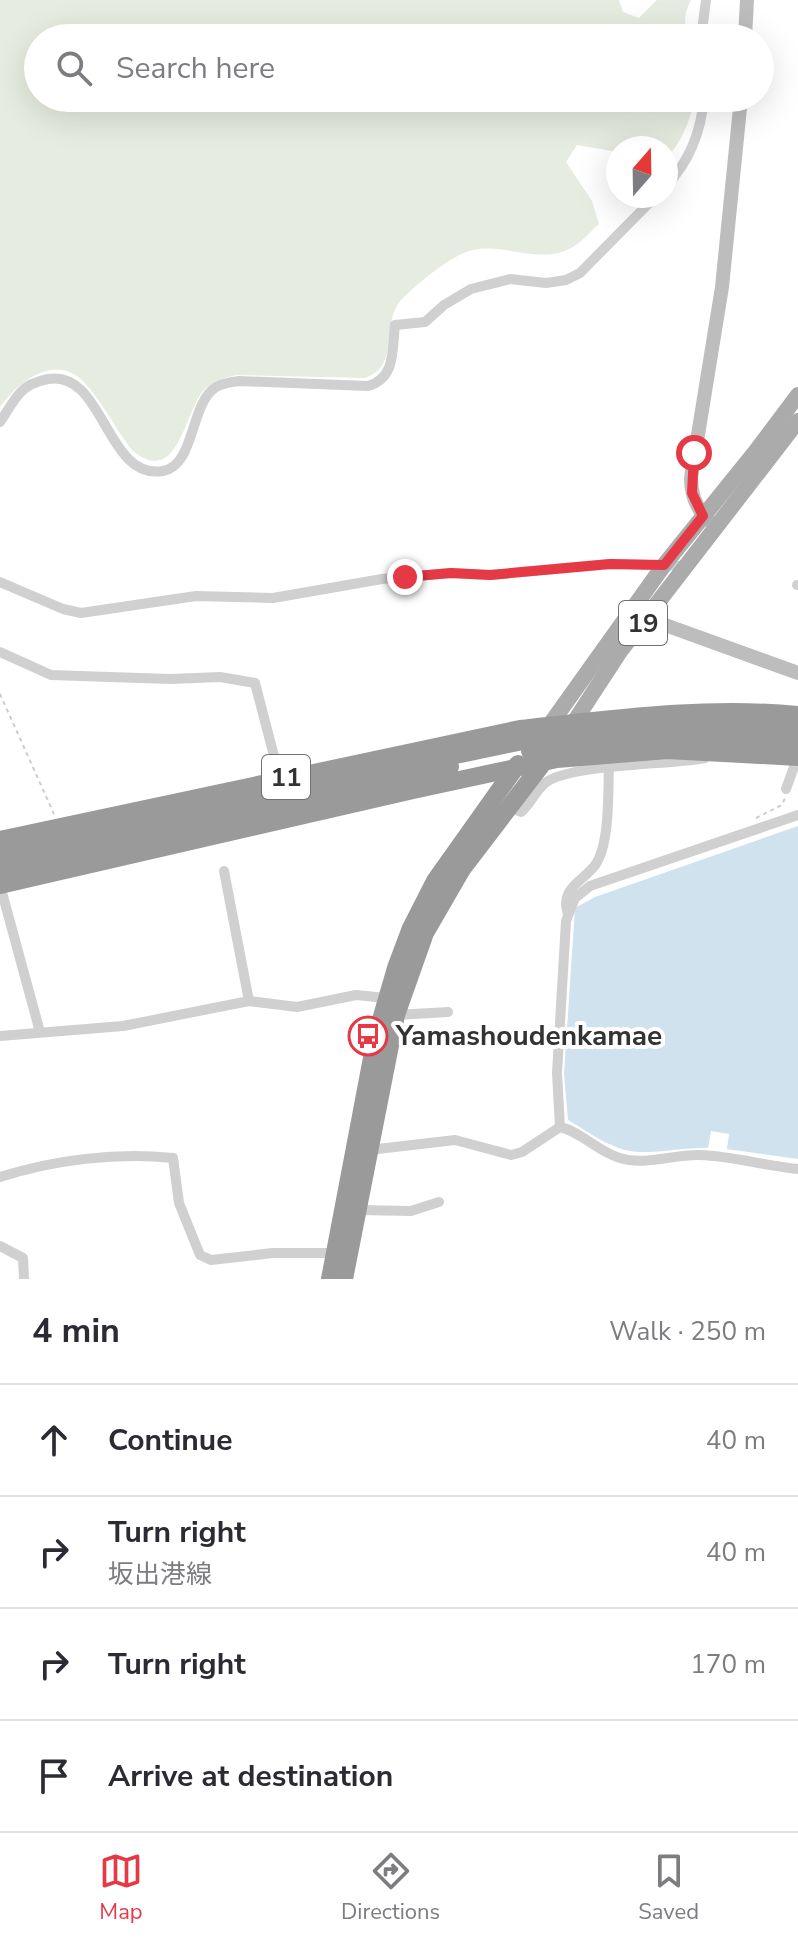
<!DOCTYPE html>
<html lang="en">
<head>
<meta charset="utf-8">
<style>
	body { margin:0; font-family:"Nunito Sans","Noto Sans JP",sans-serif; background:#f7f7f7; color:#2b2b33 }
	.compass { position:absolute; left:606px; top:136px; width:72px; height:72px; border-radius:50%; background:#fff; box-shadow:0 8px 32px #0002; rotate:20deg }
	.stop { position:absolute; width:24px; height:24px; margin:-18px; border:6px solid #e63946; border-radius:50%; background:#fff }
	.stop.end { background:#e63946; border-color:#fff; box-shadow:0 2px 8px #0008 }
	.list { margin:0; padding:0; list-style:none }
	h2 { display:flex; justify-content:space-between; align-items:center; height:104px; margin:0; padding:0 32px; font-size:34px }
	h2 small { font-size:26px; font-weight:400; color:#7c7c81 }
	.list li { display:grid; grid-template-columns:52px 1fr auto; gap:24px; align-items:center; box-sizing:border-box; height:112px; padding:0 32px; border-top:2px solid #e1e1e2 }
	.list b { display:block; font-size:30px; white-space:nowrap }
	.list p { margin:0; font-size:26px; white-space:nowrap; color:#7c7c81 }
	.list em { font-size:26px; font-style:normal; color:#7c7c81 }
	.icon { flex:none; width:44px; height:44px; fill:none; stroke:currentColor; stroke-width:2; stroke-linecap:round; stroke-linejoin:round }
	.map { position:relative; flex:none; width:798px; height:1279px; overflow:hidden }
	.search { position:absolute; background:#fff; box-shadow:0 8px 32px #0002; left:24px; right:24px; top:24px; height:88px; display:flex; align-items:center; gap:20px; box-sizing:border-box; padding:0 28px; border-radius:44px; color:#7c7c81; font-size:30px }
	.sheet { height:552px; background:#fff }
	nav { display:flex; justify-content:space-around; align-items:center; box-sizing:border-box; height:112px; border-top:2px solid #e1e1e2; background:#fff; font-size:22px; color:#7c7c81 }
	nav a { display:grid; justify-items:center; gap:4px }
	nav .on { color:#e63946 }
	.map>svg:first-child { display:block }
	.green { fill:#e6ecdf }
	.water { fill:#cfe2ee }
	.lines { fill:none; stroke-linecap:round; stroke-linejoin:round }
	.path { stroke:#cdcdcd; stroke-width:2; stroke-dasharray:4 4; stroke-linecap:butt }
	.street { stroke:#d0d0d0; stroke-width:10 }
	.secondary { stroke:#bdbdbd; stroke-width:14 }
	.primary { stroke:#ababab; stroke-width:16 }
	.highway { stroke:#9a9a9a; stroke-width:18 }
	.highway-bridge { stroke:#9a9a9a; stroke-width:18 }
	.route { stroke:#e63946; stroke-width:10 }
	.labels { text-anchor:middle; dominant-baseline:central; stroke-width:8; stroke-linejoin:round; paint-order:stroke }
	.shield { fill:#fff; stroke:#707070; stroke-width:2 }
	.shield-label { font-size:26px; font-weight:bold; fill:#333 }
	.poi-label { font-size:28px; font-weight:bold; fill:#333; stroke:#fff; text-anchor:start }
</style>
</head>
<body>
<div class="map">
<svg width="798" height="1279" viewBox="0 0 798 1279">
	<rect width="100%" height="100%" fill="#fff"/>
	<path class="green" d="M0 0H619L623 12 639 18 657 0H691C684 12 684 24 687 38H38V98H695V100C689 121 682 143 666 158V148H618V152L577 145 566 162 592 201 599 224C590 232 581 243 571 248 540 265 505 243 473 250 453 254 421 281 406 295 376 321 404 364 365 378L237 375C224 378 212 381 203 391 184 414 177 490 131 449 116 429 101 400 84 382 55 352 18 382 0 407Z"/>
	<path class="water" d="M798 826V1159L727 1149 729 1134 711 1131 708 1148C684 1147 661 1153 638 1152 613 1151 589 1132 568 1120L564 1074 575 908 595 897Z"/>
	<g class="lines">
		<g class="path">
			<path d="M0 694 54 814"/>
			<path d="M756 818 782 805 785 798"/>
		</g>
		<g class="street">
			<path d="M701 38 706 0"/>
			<path d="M666 186C690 161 701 132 704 98"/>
			<path d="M0 422C7 412 13 400 21 392 28 384 38 381 48 379 104 369 106 481 163 471 195 466 190 403 216 387 223 383 231 382 239 381L368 386C396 378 392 350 395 325L425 322 444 305 471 289 510 279 546 283 566 280 580 273 656 196"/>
			<path d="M0 582 63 609 81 613 196 596 273 598 382 579 451 573 490 575 610 564 687 566"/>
			<path d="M797 585H798"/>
			<path d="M0 652 51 675 170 679 220 677 255 683 280 779"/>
			<path d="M786 789 798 756"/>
			<path d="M508 806 521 812C531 804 535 791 545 783 569 764 669 765 705 758"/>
			<path d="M224 871 249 1001"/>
			<path d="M0 885 40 1032"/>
			<path d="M568 914C559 888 583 882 596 864 610 842 608 791 609 765"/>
			<path d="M396 1015 448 1012"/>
			<path d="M0 1036 123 1026 249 1001 297 1007 356 995 386 998"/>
			<path d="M560 1127 557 1073 566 921 575 898 590 886 798 815"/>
			<path d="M560 1127C582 1132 598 1152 620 1158 645 1166 674 1154 700 1155 733 1156 765 1166 798 1169"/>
			<path d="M369 1150 455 1140 511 1155 522 1152 560 1127"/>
			<path d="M0 1177C54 1160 116 1152 173 1158L179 1203 200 1255 211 1260 273 1253H339"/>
			<path d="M358 1210 411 1211 439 1202"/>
			<path d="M0 1246 23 1258 24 1279"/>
		</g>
		<g class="secondary">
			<path d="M745 38 747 0"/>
			<path d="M712 523C698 512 691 496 691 478L722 287 741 98"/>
			<path d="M638 611 657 622 798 673"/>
		</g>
		<g class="primary">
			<path d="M574 722 621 650 798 421"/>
			<path d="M549 726 664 565 756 451 798 395"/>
		</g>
		<g class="highway">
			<path d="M700 724 798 729"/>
			<path d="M701 737 798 744"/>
			<path d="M0 840 520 729C612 719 705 706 798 715"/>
			<path d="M0 855 309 785"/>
			<path d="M0 870 320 797"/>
			<path d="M0 885 413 790 557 759 667 750 798 757"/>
			<path d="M330 1279 376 1037 396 968 411 928 435 881 518 764"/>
			<path d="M344 1279 396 1015 425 933 462 869 546 759"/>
		</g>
		<g class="highway-bridge">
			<path d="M530 751 587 743 701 737"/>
			<path d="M317 784 556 734 603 729 700 724"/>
			<path d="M320 797 450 767"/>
		</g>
	</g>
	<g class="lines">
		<path class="route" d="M405 577 451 573 490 575 610 564 664 565 703 516 692 493 694 453"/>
	</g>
	<defs>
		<g id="bus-ring" transform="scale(2)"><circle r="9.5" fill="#fff" stroke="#e63946" stroke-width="1.5"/><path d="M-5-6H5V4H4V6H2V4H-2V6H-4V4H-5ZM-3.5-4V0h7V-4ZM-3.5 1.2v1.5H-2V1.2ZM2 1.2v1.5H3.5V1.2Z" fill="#e63946"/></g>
	</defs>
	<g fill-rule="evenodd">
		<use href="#bus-ring" x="368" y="1036"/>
	</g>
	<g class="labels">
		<g class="shield">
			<rect x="619" y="601" width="48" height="44" rx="6"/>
			<rect x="262" y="755" width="48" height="44" rx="6"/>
		</g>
		<g class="shield-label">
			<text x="643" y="623">19</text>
			<text x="286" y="777">11</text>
		</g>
		<g class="poi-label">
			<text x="396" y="1036">Yamashoudenkamae</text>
		</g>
	</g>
</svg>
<svg class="compass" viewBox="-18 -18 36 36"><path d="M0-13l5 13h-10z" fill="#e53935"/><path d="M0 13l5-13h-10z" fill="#7c7c81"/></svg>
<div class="stop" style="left:694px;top:453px"></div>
<div class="stop end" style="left:405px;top:577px"></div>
<div class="search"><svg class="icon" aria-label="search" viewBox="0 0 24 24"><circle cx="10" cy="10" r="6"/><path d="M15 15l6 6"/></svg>Search here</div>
</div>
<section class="sheet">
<h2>4 min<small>Walk · 250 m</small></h2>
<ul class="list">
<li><svg class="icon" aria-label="ahead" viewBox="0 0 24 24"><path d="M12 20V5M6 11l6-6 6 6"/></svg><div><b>Continue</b></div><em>40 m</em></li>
<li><svg class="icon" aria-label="right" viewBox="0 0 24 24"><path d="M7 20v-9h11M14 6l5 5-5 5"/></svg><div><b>Turn right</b><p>坂出港線</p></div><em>40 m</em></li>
<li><svg class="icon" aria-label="right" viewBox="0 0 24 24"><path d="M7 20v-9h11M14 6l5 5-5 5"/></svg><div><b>Turn right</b></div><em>170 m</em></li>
<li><svg class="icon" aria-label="arrive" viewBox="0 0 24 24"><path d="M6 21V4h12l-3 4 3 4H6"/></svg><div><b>Arrive at destination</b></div></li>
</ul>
</section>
<nav>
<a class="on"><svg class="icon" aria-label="map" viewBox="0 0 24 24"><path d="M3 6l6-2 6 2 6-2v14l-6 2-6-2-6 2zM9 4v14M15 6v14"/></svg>Map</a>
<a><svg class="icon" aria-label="directions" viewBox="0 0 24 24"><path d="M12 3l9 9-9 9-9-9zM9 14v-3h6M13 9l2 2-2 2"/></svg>Directions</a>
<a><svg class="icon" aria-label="saved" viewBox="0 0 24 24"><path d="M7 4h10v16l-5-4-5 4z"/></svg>Saved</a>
</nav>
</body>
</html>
